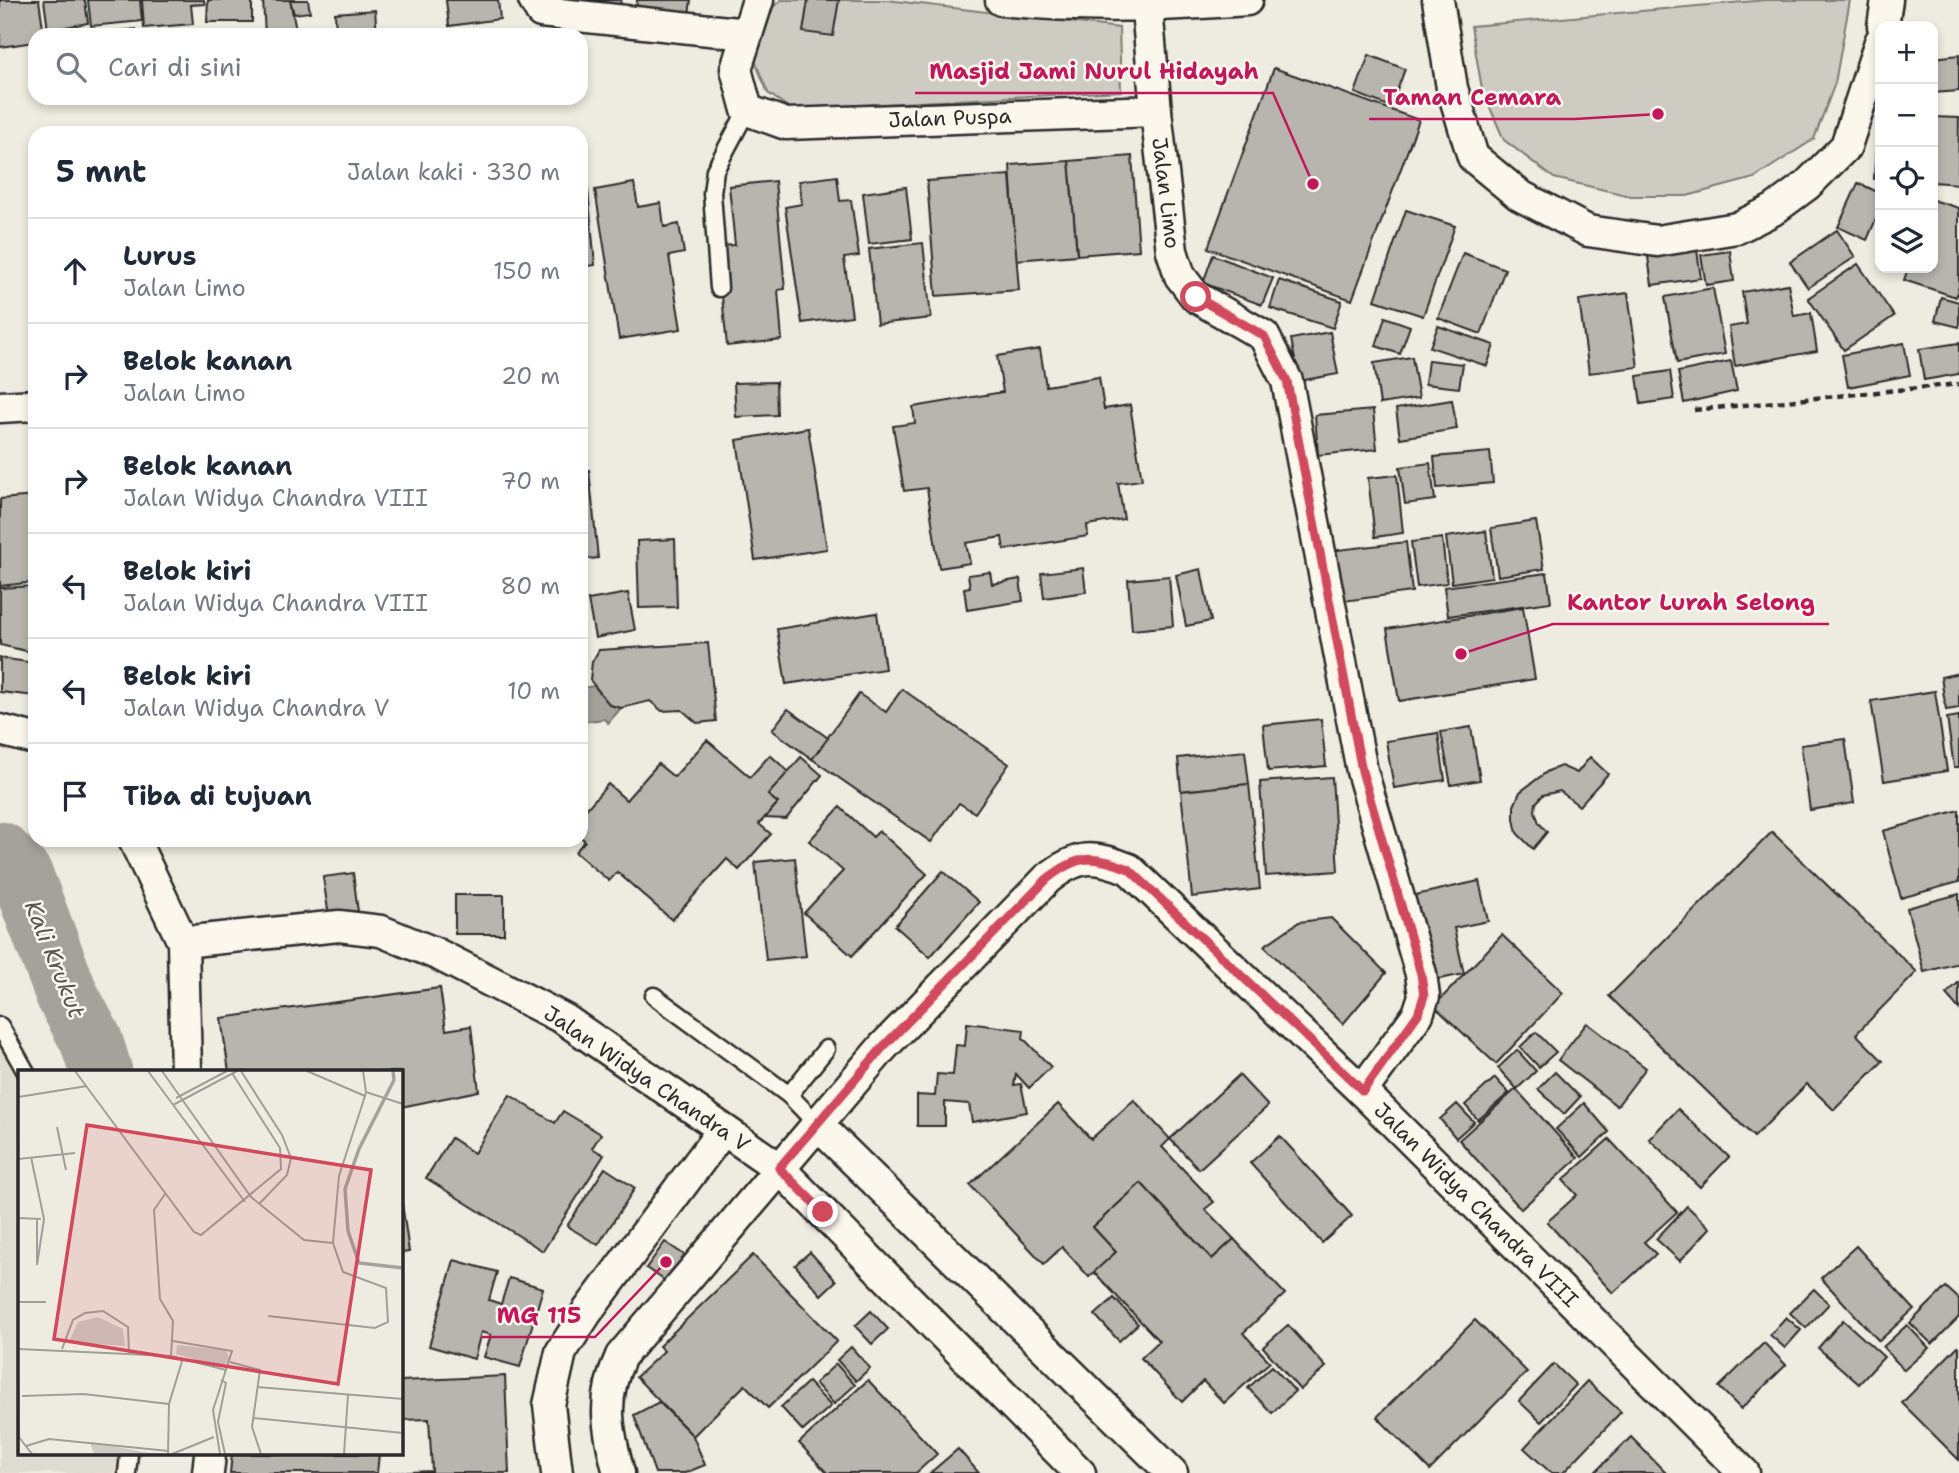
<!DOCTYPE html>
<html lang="id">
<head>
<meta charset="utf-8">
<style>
	body { margin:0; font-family:"Shantell Sans",sans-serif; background:#f6f6f7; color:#1f2937 }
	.controls { position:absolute; right:21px; top:21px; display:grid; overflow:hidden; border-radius:14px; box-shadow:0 4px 10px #0003 }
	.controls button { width:63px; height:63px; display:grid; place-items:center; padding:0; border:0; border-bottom:2px solid #e0e1e3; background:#fff; color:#1f2937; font:35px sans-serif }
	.stop { position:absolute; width:21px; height:21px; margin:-16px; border:5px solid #d1495b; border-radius:50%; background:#fff }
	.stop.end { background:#d1495b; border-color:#fff; box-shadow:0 2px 7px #0008 }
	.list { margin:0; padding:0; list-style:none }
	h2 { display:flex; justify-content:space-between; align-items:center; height:91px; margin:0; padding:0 28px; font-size:30px }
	h2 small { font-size:23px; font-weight:400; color:#747a83 }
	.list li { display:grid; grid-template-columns:46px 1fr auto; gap:21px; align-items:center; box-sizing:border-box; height:105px; padding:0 28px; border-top:2px solid #e0e1e3 }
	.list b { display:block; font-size:26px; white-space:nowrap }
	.list p { margin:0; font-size:23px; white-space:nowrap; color:#747a83 }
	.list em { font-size:23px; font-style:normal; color:#747a83 }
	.icon { flex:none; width:38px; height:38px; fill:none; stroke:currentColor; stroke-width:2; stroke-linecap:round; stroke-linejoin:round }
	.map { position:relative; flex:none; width:1959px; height:1473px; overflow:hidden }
	.search { position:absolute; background:#fff; box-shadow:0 4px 10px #0003; left:28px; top:28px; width:560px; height:77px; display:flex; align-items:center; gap:18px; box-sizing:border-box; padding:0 24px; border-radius:21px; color:#747a83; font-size:26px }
	.panel { position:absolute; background:#fff; box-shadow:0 4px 10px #0003; left:28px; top:126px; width:560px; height:721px; border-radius:21px }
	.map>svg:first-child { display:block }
	.built { fill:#dedbd1 }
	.green { fill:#cecbc2; stroke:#7c7b76; stroke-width:2 }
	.water { fill:#a4a29a; stroke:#74726e; stroke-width:2 }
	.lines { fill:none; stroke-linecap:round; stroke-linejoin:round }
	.river { stroke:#a4a29a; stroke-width:63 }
	.building { fill:#b8b5ae; stroke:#2b2b2b; stroke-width:2 }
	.service-casing { stroke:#2b2b2b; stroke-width:21 }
	.minor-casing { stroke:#2b2b2b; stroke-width:35 }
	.path { stroke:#2b2b2b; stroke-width:4.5; stroke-dasharray:7 5; stroke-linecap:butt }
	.service { stroke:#fbf7ec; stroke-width:16 }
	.minor { stroke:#fbf7ec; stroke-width:30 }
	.route { stroke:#d1495b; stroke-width:9 }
	.labels { text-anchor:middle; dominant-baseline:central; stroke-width:5; stroke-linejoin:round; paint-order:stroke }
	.street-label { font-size:21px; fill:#2b2b2b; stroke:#fbf7ec }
	.water-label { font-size:23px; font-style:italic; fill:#555552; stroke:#fbf7ec }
	.inset-river { fill:none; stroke:#a4a29a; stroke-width:3.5 }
	.inset-road { fill:none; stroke:#a09e98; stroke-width:2 }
	.view { fill:#d1495b; fill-opacity:0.15; stroke:#d1495b; stroke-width:3.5 }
	.inset-edge { fill:none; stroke:#2b2b2b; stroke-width:3.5 }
	.leader { fill:none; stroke:#c2185b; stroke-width:2.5 }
	.callout-dot { fill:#c2185b; stroke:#fbf7ec; stroke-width:2.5 }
	.callout-label { font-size:23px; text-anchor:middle; font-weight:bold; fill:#c2185b; stroke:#fbf7ec; stroke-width:5; stroke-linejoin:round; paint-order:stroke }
</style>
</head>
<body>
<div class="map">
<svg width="1959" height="1473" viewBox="0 0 1959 1473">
	<rect width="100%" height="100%" fill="#eeebe0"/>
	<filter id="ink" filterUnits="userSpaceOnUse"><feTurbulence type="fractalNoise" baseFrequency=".0143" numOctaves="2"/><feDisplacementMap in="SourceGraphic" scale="14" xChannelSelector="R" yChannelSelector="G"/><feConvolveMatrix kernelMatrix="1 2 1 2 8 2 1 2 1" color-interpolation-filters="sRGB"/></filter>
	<g filter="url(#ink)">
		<path class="built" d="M0 1026 19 1072V1454H129L127 1473H0Z"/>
		<g class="green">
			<path d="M781 0H887L1119 28 1121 91 791 109 768 93 754 59 766 13Z"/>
			<path d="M1766 0H1850L1835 83 1814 139 1754 178 1687 196H1630L1554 178 1504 140 1482 89 1471 26Z"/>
		</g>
		<path class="water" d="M594 686 610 705 621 708 608 723 604 719 581 722V688Z"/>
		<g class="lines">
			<path class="river" d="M0 853 22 876 67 995 91 1040 101 1072"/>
		</g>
		<g class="building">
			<path d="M0 0H39L44 35H35V42L0 47Z"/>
			<path d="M44 0H85L88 23 48 30Z"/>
			<path d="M88 0H140L142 21 91 26Z"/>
			<path d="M142 0H204L205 4 191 5 193 24 144 28Z"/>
			<path d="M208 0H252V22H207Z"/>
			<path d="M263 0H290L297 35H265Z"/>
			<path d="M290 0H308L310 12 294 14Z"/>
			<path d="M446 0H498L500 19 449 26Z"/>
			<path d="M539 0H621L618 17Z"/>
			<path d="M637 0H691L688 23 635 16Z"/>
			<path d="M808 0H839L833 36 803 32Z"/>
			<path d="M375 10 377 35H336L335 13Z"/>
			<path d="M136 29V35H111L110 32Z"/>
			<path d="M194 32 195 35H153Z"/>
			<path d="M1369 55 1405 69 1391 107 1355 93Z"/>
			<path d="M1959 55V91L1933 93V58Z"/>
			<path d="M1274 68 1419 120 1352 300 1208 248Z"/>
			<path d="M1878 114H1880V180L1874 179Z"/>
			<path d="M1933 117 1959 118 1958 184 1933 182Z"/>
			<path d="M1132 156 1139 250 1077 255 1069 161Z"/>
			<path d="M1069 161 1077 255 1016 260 1010 165Z"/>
			<path d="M1010 175 1019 290 936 296 927 181Z"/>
			<path d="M837 176 840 201 851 200 859 256 844 258 852 316 802 323 785 207 802 204 799 181Z"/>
			<path d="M775 181 785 289 778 290 782 340 727 346 717 246 735 245 729 186Z"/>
			<path d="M634 183 638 207 661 203 664 227 679 224 684 253 669 256 681 329 619 339 595 190Z"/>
			<path d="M1858 183 1880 193V210L1867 240 1838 227Z"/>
			<path d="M906 187 912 239 869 244 863 193Z"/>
			<path d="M588 190 595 265 581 267V191Z"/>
			<path d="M1933 200 1959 208V286L1956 297 1904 280 1908 268H1933Z"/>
			<path d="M1406 210 1455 226 1423 316 1375 300Z"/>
			<path d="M1837 230 1855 257 1808 288 1790 262Z"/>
			<path d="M923 243 931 318 877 324 869 249Z"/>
			<path d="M1696 243 1701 278 1652 285 1647 250Z"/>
			<path d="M1730 251 1734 281 1706 285 1701 255Z"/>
			<path d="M1463 253 1505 269 1481 334 1438 318Z"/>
			<path d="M1213 255 1273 278 1262 305 1203 283Z"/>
			<path d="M1858 264 1894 316 1844 350 1808 298Z"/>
			<path d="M581 278 585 322 581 323Z"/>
			<path d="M1279 280 1342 301 1333 328 1270 308Z"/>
			<path d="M1788 284 1794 316 1811 313 1817 351 1735 366 1729 327 1747 324 1742 292Z"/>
			<path d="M1713 288 1725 354 1677 363 1665 297Z"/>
			<path d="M1628 293 1638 367 1589 373 1579 300Z"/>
			<path d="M1941 297 1959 302V327L1935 321Z"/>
			<path d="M1385 317 1410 326 1400 354 1376 346Z"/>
			<path d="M1438 326 1494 345 1487 366 1430 347Z"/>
			<path d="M1330 332 1338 374 1299 381 1291 339Z"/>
			<path d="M1904 343 1910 375 1848 387 1842 355Z"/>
			<path d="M1959 343V374L1924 380 1919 349Z"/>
			<path d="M1040 349 1046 386 1099 377 1104 409 1130 405 1142 480 1118 483 1124 519 1087 525 1088 536 1004 550 1002 537 966 543 970 563 939 568 927 488 904 491 893 426 915 423 913 407 1003 392 997 356Z"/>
			<path d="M1412 357 1419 398 1380 404 1374 363Z"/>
			<path d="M1428 360 1463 364 1459 388 1425 384Z"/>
			<path d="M1731 361 1737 391 1684 403 1678 372Z"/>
			<path d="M1670 371 1674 399 1641 404 1637 376Z"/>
			<path d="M776 382 777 415 736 417 734 383Z"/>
			<path d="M1452 400 1457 429 1400 438 1396 409Z"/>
			<path d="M1373 410 1377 449 1318 455 1315 415Z"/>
			<path d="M808 428 827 549 755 560 737 440Z"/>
			<path d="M1490 452 1493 483 1437 488 1434 457Z"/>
			<path d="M1430 463 1435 500 1405 504 1400 467Z"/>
			<path d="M581 470H589L598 558 581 560Z"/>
			<path d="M1397 475 1403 533 1375 537 1368 478Z"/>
			<path d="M35 496V582L0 586V499Z"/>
			<path d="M1536 521 1544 569 1498 576 1491 528Z"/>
			<path d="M1486 531 1492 577 1452 583 1446 537Z"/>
			<path d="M1442 538 1447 583 1417 587 1411 542Z"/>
			<path d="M675 539 677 607 639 608 637 541Z"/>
			<path d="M1406 542 1412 592 1336 602 1329 551Z"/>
			<path d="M1083 568 1086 592 1044 598 1041 573Z"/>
			<path d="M1201 569 1211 621 1186 626 1176 575Z"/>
			<path d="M990 572 992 584 1020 579 1023 601 967 610 964 588 970 587 968 575Z"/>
			<path d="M1547 573 1551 602 1448 616 1444 587Z"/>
			<path d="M1169 576 1173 626 1132 630 1128 580Z"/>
			<path d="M35 586V653L0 645V588Z"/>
			<path d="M628 593 635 630 595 638 588 600Z"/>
			<path d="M1523 607 1535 679 1399 701 1387 629Z"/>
			<path d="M877 613 885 669 786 684 777 629Z"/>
			<path d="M708 643 716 721 697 723 682 710 662 711 650 701 621 708 610 705 590 680 592 662 599 650Z"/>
			<path d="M0 658 35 663V696L0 692Z"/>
			<path d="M1959 673V708L1946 710 1941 677Z"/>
			<path d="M902 689 1009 764 975 813 959 803 931 842 812 759 859 694 886 712Z"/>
			<path d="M1935 691 1947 771 1884 781 1871 701Z"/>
			<path d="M788 709 828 738 812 759 772 730Z"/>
			<path d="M1959 716V767H1954L1947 718Z"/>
			<path d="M1321 719 1326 766 1268 771 1263 725Z"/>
			<path d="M1471 727 1480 780 1451 785 1441 732Z"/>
			<path d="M1438 733 1445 780 1394 788 1386 741Z"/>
			<path d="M1845 739 1854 803 1810 810 1801 745Z"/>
			<path d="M707 740 750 777 770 755 789 772 768 795 778 803 759 824 771 834 739 870 727 859 672 920 617 872 609 881 575 852 585 841 581 837V815L608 784 626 800 658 764 674 777Z"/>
			<path d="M1245 751 1249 784 1181 791 1178 758Z"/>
			<path d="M801 757 822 775 786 819 765 818 778 803 768 795Z"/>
			<path d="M1590 757 1608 774 1579 806 1560 791 1543 795 1536 803 1535 811 1539 823 1547 832 1533 849 1517 833 1514 819V806L1520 792 1548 771 1561 766 1577 773Z"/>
			<path d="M1332 777 1338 871 1266 876 1260 782Z"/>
			<path d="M1249 784 1260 889 1192 897 1181 791Z"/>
			<path d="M840 807 873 837 879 831 927 874 852 956 804 913 843 871 809 841Z"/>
			<path d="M1959 810V882L1901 898 1883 831Z"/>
			<path d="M1772 832 1917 972 1856 1034 1883 1061 1834 1110 1807 1084 1754 1137 1609 996Z"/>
			<path d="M389 840H425V844Z"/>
			<path d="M795 858 806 956 766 960 755 862Z"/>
			<path d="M943 871 979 902 930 957 895 926Z"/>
			<path d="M353 873 358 912 329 917 323 877Z"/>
			<path d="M1479 881 1488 921 1454 928 1464 974 1430 981 1411 896Z"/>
			<path d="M1959 894V963L1924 972 1907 908Z"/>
			<rect x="455" y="895" width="49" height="39"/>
			<path d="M1331 918 1386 973 1343 1024 1264 946 1299 922Z"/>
			<path d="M1502 935 1563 993 1496 1064 1434 1006Z"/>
			<path d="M1959 982V1009L1946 994Z"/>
			<path d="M440 988 446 1030 471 1026 479 1091 401 1107V1072H229L221 1018Z"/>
			<path d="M967 1023 1024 1030 1023 1038 1051 1067 1029 1088 1016 1074 1014 1085 1021 1084 1027 1112 972 1122 969 1104 945 1102V1126H917V1095L935 1096 937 1074 953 1075 956 1045 965 1046Z"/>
			<path d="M1587 1023 1646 1068 1617 1106 1558 1060Z"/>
			<path d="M1536 1032 1556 1052 1539 1067 1520 1047Z"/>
			<path d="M1517 1050 1536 1071 1517 1089 1498 1068Z"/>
			<path d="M1555 1072 1580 1097 1564 1114 1538 1089Z"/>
			<path d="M1239 1075 1268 1106 1199 1169 1170 1139Z"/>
			<path d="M1495 1078 1509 1093 1478 1120 1465 1105Z"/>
			<path d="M1516 1089 1578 1158 1521 1209 1459 1140Z"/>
			<path d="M510 1095 555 1123 563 1111 601 1134 592 1148 604 1155 543 1251 426 1178 451 1138 474 1153Z"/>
			<path d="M1134 1100 1170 1139 1162 1147 1214 1202 1205 1209 1234 1239 1212 1259 1141 1183 1093 1227 1116 1252 1089 1277 1062 1247 1044 1264 970 1185 1058 1104 1091 1139Z"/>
			<path d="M1584 1103 1609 1132 1582 1157 1556 1129Z"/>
			<path d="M1457 1104 1474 1122 1456 1138 1440 1119Z"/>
			<path d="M1678 1109 1729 1157 1700 1187 1649 1139Z"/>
			<path d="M1280 1136 1352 1216 1322 1243 1250 1163Z"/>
			<path d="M1609 1139 1677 1212 1644 1242 1656 1254 1613 1293 1547 1222 1577 1195 1563 1180Z"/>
			<path d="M605 1168 635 1188 598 1245 567 1226Z"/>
			<path d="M1141 1183 1212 1259 1234 1239 1285 1294 1243 1333 1270 1362 1224 1403 1203 1381 1182 1402 1141 1358 1159 1341 1094 1272 1116 1252 1093 1227Z"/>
			<path d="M401 1196 409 1252 401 1253Z"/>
			<path d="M1687 1206 1710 1228 1680 1261 1656 1239Z"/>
			<path d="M665 1242 686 1256 667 1282 646 1268Z"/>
			<path d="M1856 1246 1914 1309 1879 1341 1821 1278Z"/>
			<path d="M810 1252 836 1281 821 1295 795 1265Z"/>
			<path d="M753 1255 837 1341 768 1408 745 1385 693 1436 636 1377 664 1351 659 1346Z"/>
			<path d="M454 1260 497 1272 489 1300 501 1304 509 1278 543 1288 520 1367 484 1357 491 1335 481 1332 474 1359 429 1346Z"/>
			<path d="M1946 1287 1959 1299V1317L1932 1344 1910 1323Z"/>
			<path d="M1814 1289 1829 1304 1806 1328 1790 1313Z"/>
			<path d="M1114 1298 1138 1324 1119 1341 1095 1315Z"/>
			<path d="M871 1311 888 1329 872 1344 855 1326Z"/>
			<path d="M1786 1317 1801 1330 1785 1348 1770 1335Z"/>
			<path d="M1475 1320 1527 1372 1430 1470 1377 1417Z"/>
			<path d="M1843 1320 1884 1357 1859 1384 1818 1348Z"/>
			<path d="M1288 1325 1326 1367 1300 1390 1263 1347Z"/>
			<path d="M1907 1325 1929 1348 1904 1370 1883 1347Z"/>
			<path d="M1764 1343 1786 1365 1741 1409 1719 1387Z"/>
			<path d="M1958 1346 1959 1347V1460L1902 1403Z"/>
			<path d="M851 1347 870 1368 856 1381 837 1360Z"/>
			<path d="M836 1364 855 1385 834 1404 815 1383Z"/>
			<path d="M1554 1364 1576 1385 1541 1422 1519 1401Z"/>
			<path d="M1272 1366 1295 1391 1272 1413 1248 1388Z"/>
			<path d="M505 1376 509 1473H389L432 1471 429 1419 401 1420V1381Z"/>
			<path d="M868 1380 937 1454 916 1473H827L799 1443Z"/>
			<path d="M1587 1381 1621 1412 1563 1473H1551L1524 1448Z"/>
			<path d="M808 1382 831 1406 803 1431 781 1407Z"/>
			<path d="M659 1402 693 1436 705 1465 685 1473H655L634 1415Z"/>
			<path d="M1631 1437 1666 1473H1594Z"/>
			<path d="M958 1449 979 1473H930Z"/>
			<path d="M232 1454H379L377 1473H230Z"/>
		</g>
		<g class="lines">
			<g class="service-casing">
				<g id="service">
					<path d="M719 288 712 193 715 170 747 110"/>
					<path d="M654 996 789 1095"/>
					<path d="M0 1026 26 1072"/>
					<path d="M816 1123 789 1095 826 1049"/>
					<path d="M127 1473 129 1454"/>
				</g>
			</g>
			<g class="minor-casing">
				<g id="minor">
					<path d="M534 0 541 12 747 34"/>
					<path d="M758 0 736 69 747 110 786 124 1156 111"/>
					<path d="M1001 0C1084 9 1164 6 1247 0"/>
					<path d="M1438 0 1452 88 1473 157 1519 195 1588 231 1657 241 1737 228 1773 210 1807 185 1846 146 1880 42"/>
					<path d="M1147 8 1156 111 1172 251 1180 276 1196 297 1264 336 1287 381 1362 771 1421 974 1424 996 1418 1014 1362 1091"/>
					<path d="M1883 26 1887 0"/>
					<path d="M0 407 35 405"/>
					<path d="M0 730 35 739"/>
					<path d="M134 840 183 942 186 1072"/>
					<path d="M183 942 339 926 381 931 437 954 564 1019 779 1168 1080 1473"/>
					<path d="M816 1123 1172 1473"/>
					<path d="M208 1473 210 1454"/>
					<path d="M557 1473 549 1405 561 1352 587 1312 723 1130"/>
					<path d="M619 1473C607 1428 601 1399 621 1356L883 1047 1047 879C1077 855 1093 854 1129 869L1362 1091 1744 1473"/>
				</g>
			</g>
			<path class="path" d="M1694 410 1959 384"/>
			<use href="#service" class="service"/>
			<use href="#minor" class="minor"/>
		</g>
	</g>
	<g class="lines" filter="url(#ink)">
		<path class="route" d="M823 1212 779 1168 883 1047 1047 879C1077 855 1093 854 1129 869L1363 1091 1418 1014 1424 996 1421 974 1362 771 1287 381 1264 336 1196 297"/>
	</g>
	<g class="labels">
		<g class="street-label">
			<text transform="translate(950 118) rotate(-2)">Jalan Puspa</text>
			<text transform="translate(1166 193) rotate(83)">Jalan Limo</text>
			<text transform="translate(647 1079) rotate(34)">Jalan Widya Chandra V</text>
			<text transform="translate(1476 1205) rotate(45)">Jalan Widya Chandra VIII</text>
		</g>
		<g class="water-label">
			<text transform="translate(55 959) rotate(68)">Kali Krukut</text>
		</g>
	</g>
	<g transform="translate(18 1070)">
		<rect width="385" height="385" fill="#eeebe0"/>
		<path d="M80 247 105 259 107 276 51 272 60 252ZM159 275 207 280 212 288 204 297 158 284ZM72 372 137 384H76Z" fill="#cecbc2"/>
		<path class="inset-river" d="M375 1 376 10 341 79 327 119 330 161 341 193 385 198"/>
		<path class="inset-road" d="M57 1 176 162 183 165 263 99 262 78 214 3M130 1 227 132M144 1 233 127 286 170 315 173M223 1 264 65 273 88 269 105 241 134M289 1 347 26 348 22 385 34M345 1 348 22M0 27 69 16M158 28 209 1M155 35 219 1M39 57 48 100M13 87 26 149 19 195V149M0 89 57 83M147 124 136 140 142 229 155 251 153 286M0 148 23 149M0 232H28M250 246 357 258 370 252 368 218 325 202 315 173 321 106 347 26M155 271 214 281 195 340 202 384M0 279 153 286 208 300M44 279 55 250 67 243 85 241 110 257 111 283M212 292 242 300 234 357 243 384M0 303 1 367M203 310 208 313 200 352 207 384M239 317 385 329M4 326 66 324 151 334M235 348 385 363M0 366 14 384M8 376 31 369 151 381M150 384 151 334 165 288M154 384 196 367M326 384 330 325"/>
		<path class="view" d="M69 55 353 100 320 314 36 269Z"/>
		<rect width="385" height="385" class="inset-edge"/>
	</g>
	<path class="leader" d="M1313 184L1273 93H915M1658 114L1575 119H1369M1461 654L1553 624H1829M666 1262L595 1337H482"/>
	<g class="callout-dot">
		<circle cx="1313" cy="184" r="7"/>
		<circle cx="1658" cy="114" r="7"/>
		<circle cx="1461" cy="654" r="7"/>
		<circle cx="666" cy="1262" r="7"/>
	</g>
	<g class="callout-label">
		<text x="1094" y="79">Masjid Jami Nurul Hidayah</text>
		<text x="1472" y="105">Taman Cemara</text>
		<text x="1691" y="610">Kantor Lurah Selong</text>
		<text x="539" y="1323">MG 115</text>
	</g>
</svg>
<div class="controls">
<button>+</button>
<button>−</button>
<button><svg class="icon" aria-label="locate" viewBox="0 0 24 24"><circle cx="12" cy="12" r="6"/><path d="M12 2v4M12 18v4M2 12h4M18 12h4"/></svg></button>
<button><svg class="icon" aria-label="layers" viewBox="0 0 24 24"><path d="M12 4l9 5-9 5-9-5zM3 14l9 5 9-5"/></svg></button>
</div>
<div class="stop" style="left:1196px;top:297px"></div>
<div class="stop end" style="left:823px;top:1212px"></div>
<div class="search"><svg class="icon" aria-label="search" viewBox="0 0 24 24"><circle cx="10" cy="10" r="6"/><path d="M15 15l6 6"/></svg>Cari di sini</div>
<section class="panel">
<h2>5 mnt<small>Jalan kaki · 330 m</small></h2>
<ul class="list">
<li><svg class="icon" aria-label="ahead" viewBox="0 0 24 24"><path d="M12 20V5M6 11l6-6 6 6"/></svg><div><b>Lurus</b><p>Jalan Limo</p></div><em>150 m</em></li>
<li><svg class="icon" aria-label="right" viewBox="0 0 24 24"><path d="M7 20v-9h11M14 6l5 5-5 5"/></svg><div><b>Belok kanan</b><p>Jalan Limo</p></div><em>20 m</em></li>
<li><svg class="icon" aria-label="right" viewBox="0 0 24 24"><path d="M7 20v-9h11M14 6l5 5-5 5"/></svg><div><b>Belok kanan</b><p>Jalan Widya Chandra VIII</p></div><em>70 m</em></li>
<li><svg class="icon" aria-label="left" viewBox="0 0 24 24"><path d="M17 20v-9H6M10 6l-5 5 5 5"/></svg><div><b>Belok kiri</b><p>Jalan Widya Chandra VIII</p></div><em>80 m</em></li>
<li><svg class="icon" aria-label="left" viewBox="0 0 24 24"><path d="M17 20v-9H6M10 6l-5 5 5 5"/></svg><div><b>Belok kiri</b><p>Jalan Widya Chandra V</p></div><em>10 m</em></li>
<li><svg class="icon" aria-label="arrive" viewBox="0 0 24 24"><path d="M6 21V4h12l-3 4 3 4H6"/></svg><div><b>Tiba di tujuan</b></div></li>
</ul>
</section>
</div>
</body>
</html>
